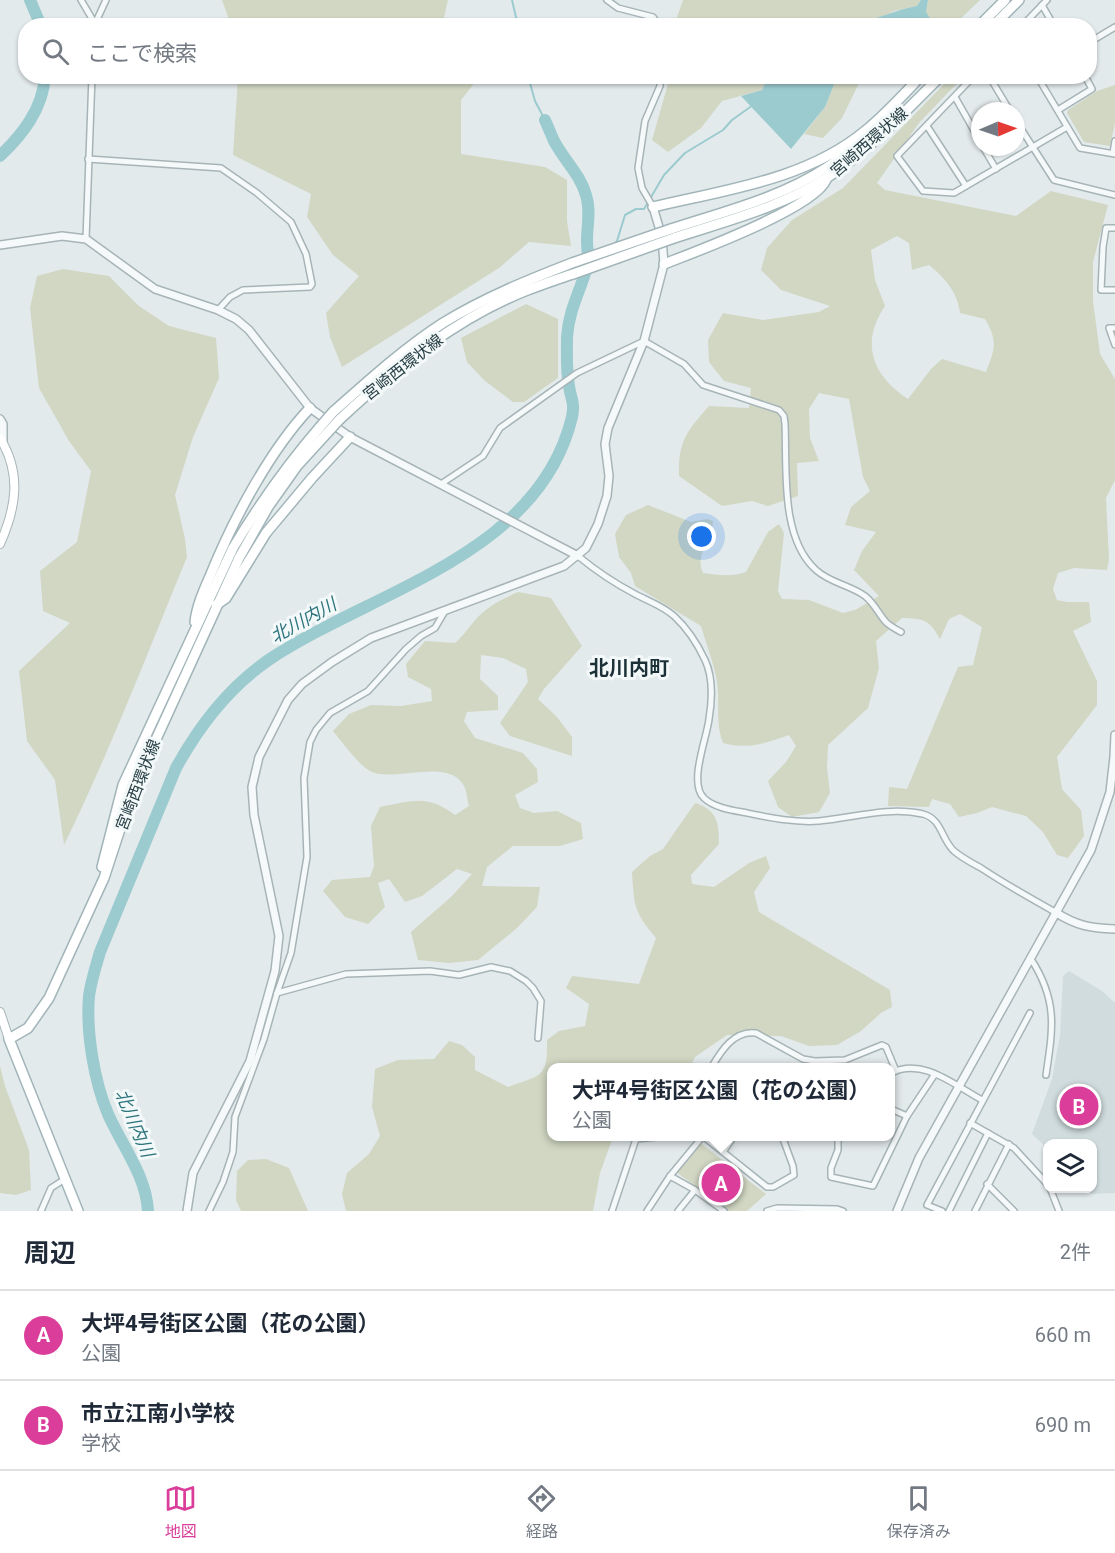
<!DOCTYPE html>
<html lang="ja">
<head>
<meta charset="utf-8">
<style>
	body { margin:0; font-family:Roboto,"Noto Sans JP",sans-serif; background:#f2f2f3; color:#1f2937 }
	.controls { position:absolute; right:18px; bottom:18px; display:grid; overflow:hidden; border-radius:12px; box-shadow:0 2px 4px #0004 }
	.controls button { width:54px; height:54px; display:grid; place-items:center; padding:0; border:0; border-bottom:2px solid #e0e1e3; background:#fff; color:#1f2937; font:30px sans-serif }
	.compass { position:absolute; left:971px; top:102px; width:54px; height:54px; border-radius:50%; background:#fff; box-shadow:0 2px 4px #0004; rotate:88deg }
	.you { position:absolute; left:702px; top:537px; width:21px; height:21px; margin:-15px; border:4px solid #fff; border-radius:50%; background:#1a73e8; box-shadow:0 0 0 9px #1a73e833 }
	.badge { display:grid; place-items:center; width:39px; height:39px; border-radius:50%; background:#da3e9a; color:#fff; font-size:20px; font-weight:700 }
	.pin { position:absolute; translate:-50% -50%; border:3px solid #fff; box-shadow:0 2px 6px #0006 }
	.popup { position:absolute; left:547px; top:1063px; width:348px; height:78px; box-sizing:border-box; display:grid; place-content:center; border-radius:12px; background:#fff; filter:drop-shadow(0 2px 4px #0005); font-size:20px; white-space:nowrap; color:#747a83 }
	.popup b { font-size:22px; color:#1f2937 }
	.popup::after { content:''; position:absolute; left:50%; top:100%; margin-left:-12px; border:12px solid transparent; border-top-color:#fff }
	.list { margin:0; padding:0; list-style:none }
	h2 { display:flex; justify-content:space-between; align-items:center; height:78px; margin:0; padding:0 24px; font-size:26px }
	h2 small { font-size:20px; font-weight:400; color:#747a83 }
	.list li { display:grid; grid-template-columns:39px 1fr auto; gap:18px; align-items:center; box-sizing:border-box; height:90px; padding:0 24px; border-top:2px solid #e0e1e3 }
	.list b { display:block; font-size:22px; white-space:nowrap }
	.list p { margin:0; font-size:20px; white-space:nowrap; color:#747a83 }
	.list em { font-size:20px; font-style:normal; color:#747a83 }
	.icon { flex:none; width:33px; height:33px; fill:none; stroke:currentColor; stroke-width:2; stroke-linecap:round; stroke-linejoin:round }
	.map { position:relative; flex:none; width:1115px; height:1211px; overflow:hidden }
	.search { position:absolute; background:#fff; box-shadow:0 2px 4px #0004; left:18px; right:18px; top:18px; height:66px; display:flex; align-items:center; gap:15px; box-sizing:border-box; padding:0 21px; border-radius:24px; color:#747a83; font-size:22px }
	.sheet { height:258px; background:#fff }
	nav { display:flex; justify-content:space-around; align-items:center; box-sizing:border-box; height:84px; border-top:2px solid #e0e1e3; background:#fff; font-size:16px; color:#747a83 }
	nav a { display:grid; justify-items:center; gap:3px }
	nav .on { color:#da3e9a }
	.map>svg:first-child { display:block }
	.built { fill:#d0dcde }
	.green { fill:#d1d7c3; fill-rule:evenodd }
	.water { fill:#9bcbcf }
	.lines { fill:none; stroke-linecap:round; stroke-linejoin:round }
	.stream { stroke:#9bcbcf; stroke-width:2 }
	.river { stroke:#9bcbcf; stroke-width:12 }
	.minor-casing { stroke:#a7b4b7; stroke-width:8 }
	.tertiary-casing { stroke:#a7b4b7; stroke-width:10 }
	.secondary-casing { stroke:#a7b4b7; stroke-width:10 }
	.primary-casing { stroke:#a1b5b9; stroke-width:12 }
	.minor { stroke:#f6f9fa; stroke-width:5 }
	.tertiary { stroke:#f6f9fa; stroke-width:7 }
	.secondary { stroke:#fff; stroke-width:8 }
	.primary { stroke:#fff; stroke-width:9 }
	.primary-bridge-casing { stroke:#a1b5b9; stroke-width:12; stroke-linecap:butt }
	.primary-bridge { stroke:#fff; stroke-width:9 }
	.labels { text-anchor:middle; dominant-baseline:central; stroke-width:6; stroke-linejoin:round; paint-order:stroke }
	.street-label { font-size:16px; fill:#294046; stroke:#f3f8f9 }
	.water-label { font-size:18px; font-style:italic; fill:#2f757e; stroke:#f3f8f9 }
	.quarter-label { font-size:20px; font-weight:bold; fill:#1b3137; stroke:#f3f8f9 }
</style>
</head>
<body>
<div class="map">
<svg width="1115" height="1211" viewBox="0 0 1115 1211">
	<rect width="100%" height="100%" fill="#e3eaec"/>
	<path class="built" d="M1069 971 1102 991 1115 1003V1193L1092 1194 1085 1189 1092 1188V1144H1048L1047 1148 1032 1134 1052 1079 1060 1035 1063 976Z"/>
	<g class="green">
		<path d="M222 0H448L442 26 231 25Z"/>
		<path d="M683 0H921L917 6 894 11 883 17 866 20 850 25H826L801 20 781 26H674Z"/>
		<path d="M928 0H980L954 25 925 26 929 23 926 12Z"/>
		<path d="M238 77H471L476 81 461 100V154L545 167 567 180V221L571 246 529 242 499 268 342 367 330 337 326 313 359 276 333 255 307 217 311 194 233 155Z"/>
		<path d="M670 77H768L762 90 722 101 701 128 668 152 652 140Z"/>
		<path d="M837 77H869L861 79 842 118 823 138 804 134 825 107Z"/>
		<path d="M951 77H963L919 123 877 183 885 190 1016 216 1051 191 1108 205 1093 262V301L1100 354 1115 379V480L1106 498 1109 560 1107 570 1074 568 1058 573 1053 589 1057 600 1067 602H1089L1091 622 1073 631 1097 681V705L1057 757 1062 789 1081 810 1084 836 1068 858 1057 855 1043 832 1026 816 992 807 977 813 959 817 950 804 932 799 929 807 888 806 889 787 907 789 958 667 973 665 982 627 960 614 949 619 940 639C929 619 924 619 902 618L876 641 879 668 868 708 828 745 827 768 830 793 819 812 792 817 778 807 768 781 786 762 796 746 789 735C765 743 748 750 723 743 715 721 720 703 717 682 714 663 706 644 701 626L635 586 631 573 619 557 615 534 626 515 648 505 691 522 707 519 713 521C712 542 694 554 703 573 718 575 732 577 746 572L768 532 779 524 784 533 778 591 782 599 809 600 843 613 855 610 879 596 854 570 862 551 876 532 845 525 851 507 870 491 863 477 849 399 819 393 809 409 810 438 819 461 797 463 798 496 768 506 752 501 722 506 679 476C678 441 687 431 709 406L749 408 751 388 724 381 709 362 708 340 723 313 763 320 819 312 830 306 781 290 761 270 767 248 792 220 843 188ZM897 236 909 243 912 270 929 265C945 278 958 293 960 313L985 319C998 341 995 349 986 372L942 359 931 369 908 399C872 375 860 343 885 306L875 280 871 250Z"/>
		<path d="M1115 85V123L1110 146 1084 142 1067 113 1068 110 1097 91Z"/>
		<path d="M63 269 109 276 139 306 169 326 216 338 219 378 193 437 175 495 185 539 187 557C147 654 110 751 64 845L55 780 27 741 19 671 70 623 43 611 40 571 77 542 91 471 69 441 39 388 30 308 37 276Z"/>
		<path d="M526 304 558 319V378L524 402H513L485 381 467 362 461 338Z"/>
		<path d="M518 592 551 598 582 646 544 689 538 699 557 717 572 737V756L510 736 500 723 528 682 526 669 503 658 481 655 480 679 498 696V710L467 712 464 721 475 738 523 753 537 769 538 782 515 795 520 808 534 813 557 811 581 823 583 839 560 846H513L487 867 482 886 540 887 537 907 517 928 478 960 449 963 418 960 411 932 452 896 472 874 457 869 422 896 405 902 389 879 378 883 385 907 368 924 345 917 323 891 332 880 370 877 374 866 371 826 380 807C412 801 427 794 455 815L469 806C467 800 467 793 465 788 451 756 398 782 372 772 359 766 343 743 333 731L349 714 371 705 401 706 432 701 431 689 408 677 406 664 425 641 455 643C464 635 469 627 477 618 488 606 503 599 518 592Z"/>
		<path d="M695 803C717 810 719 822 719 844L691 875 692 884 714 887 749 863 766 856 770 868 754 892 759 912 890 990 892 1007 881 1013 861 1031 837 1045 809 1046 781 1036 727 1035 695 1057 690 1067 552 1068V1136L613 1137 600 1173 593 1211H346L342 1194 347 1173 369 1154 380 1136 372 1107 375 1069 398 1060 434 1059 449 1041 462 1045 475 1057V1070L508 1087C541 1075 548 1078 547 1040L559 1031 585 1026 589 1004 566 988 572 976 639 984 656 938C634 912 634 906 632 872L650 856 663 849Z"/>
		<path d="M0 1066 5 1086 29 1150 31 1190 16 1195 0 1193Z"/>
		<path d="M699 1142 766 1194 747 1211H729L676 1172Z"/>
		<path d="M266 1159 289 1168 308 1211H241L236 1200 237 1171 248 1160Z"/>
	</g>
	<g class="water">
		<path d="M921 0H928L926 12 931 20 929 23 925 25H781C788 23 797 20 804 20 820 21 834 28 850 25 874 21 894 10 917 6Z"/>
		<path d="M768 77H837L825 107 791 149 741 96 762 90Z"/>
	</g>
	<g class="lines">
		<g class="stream">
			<path d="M512 0 518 26"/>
			<path d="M528 76 535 101 545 120"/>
			<path d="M613 245 617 241 625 215 636 209H644L664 175 685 153 723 130 732 120 753 105"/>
		</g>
		<g class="river">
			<path d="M30 0 41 26"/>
			<path d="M0 156C22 135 43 109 45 76"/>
			<path d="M148 1211C146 1175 122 1146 108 1114 94 1081 86 1032 89 996 91 981 96 966 100 952L176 768C199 726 230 686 270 659 374 590 539 555 572 417 575 402 571 400 569 386 566 370 567 353 567 337 569 309 580 292 587 267 589 257 587 250 587 240 587 225 591 211 586 195 580 174 564 160 554 141 551 134 548 127 545 120"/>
		</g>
		<g class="minor-casing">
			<g id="minor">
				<path d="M81 0 94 22"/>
				<path d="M607 0 618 8 653 17 659 26"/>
				<path d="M1042 5 1054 26"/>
				<path d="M94 26 106 0"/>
				<path d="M1022 26 1047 0"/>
				<path d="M1090 42 1115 27"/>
				<path d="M974 76 897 156 923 191 954 193 1067 127"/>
				<path d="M989 76 1010 111"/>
				<path d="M1037 76 1080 148 1115 154"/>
				<path d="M955 97 980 141"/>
				<path d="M1058 110 1092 89 1085 76"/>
				<path d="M1016 121 1054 180 1115 195"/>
				<path d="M927 126 966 186"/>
				<path d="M983 147 996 169"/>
				<path d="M1113 153 1115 141"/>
				<path d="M88 159 221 168 257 193 291 222 306 254 312 284 310 287 243 290 230 297 218 310"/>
				<path d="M653 207 642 188 638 168 645 121 660 86V76"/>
				<path d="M1115 228H1106L1103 247 1101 290H1115"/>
				<path d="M86 239 92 76"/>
				<path d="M1115 328H1109L1115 345"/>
				<path d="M441 484 483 456 500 428 577 373 644 341 684 364 703 385 779 410 784 416 785 424C787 469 780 538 816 570 830 583 850 585 865 596 874 603 878 613 885 621 889 626 896 629 901 632"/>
				<path d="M578 556C595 570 614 583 635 594 648 601 663 606 674 616 687 628 698 645 705 660 713 677 712 701 709 719 707 738 688 783 704 798 713 807 730 810 742 812 767 817 793 823 819 821 853 818 888 806 923 814 942 819 941 839 954 851 962 858 972 863 981 868 1005 884 1030 898 1055 912"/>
				<path d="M1031 959C1058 1001 1053 1028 1046 1075"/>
				<path d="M277 993 346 974 430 971 459 975 491 967 510 971 526 981 533 988 541 1001 538 1038"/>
				<path d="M711 1068C721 1051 734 1030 756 1033L803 1059 815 1061 845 1060 882 1045 886 1047 896 1071"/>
				<path d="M891 1073C923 1057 954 1085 982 1100"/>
				<path d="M891 1109 907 1116"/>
				<path d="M970 1123 1014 1148 1048 1185"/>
				<path d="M703 1136 767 1187H773L794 1175 793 1166 782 1136"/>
				<path d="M838 1136V1150L831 1168V1177L873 1186 907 1116 935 1074"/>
				<path d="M723 1152 734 1136"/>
				<path d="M670 1176 695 1190 724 1211"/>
				<path d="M987 1184 1014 1211"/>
				<path d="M1050 1188 1059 1211"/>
				<path d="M41 1211 51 1188 65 1179"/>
				<path d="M209 1211 223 1182 233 1152 235 1117 264 1039 277 993 291 953 307 857 304 778 310 742 316 730 330 713 368 691 406 649 421 636 435 628 445 611"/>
				<path d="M612 1211 636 1139 667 1136"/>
				<path d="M647 1211 670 1176 703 1136"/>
				<path d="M678 1211 695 1190"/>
				<path d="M767 1211 777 1208 837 1209 843 1211"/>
				<path d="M942 1211 927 1205 1030 1013"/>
				<path d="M949 1211 988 1133"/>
				<path d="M975 1211 1009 1144"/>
			</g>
		</g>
		<g class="tertiary-casing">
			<g id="tertiary">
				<path d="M0 245 62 236 86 239 155 289 218 310 236 319 249 330 310 408 350 437 578 556"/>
				<path d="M0 419 3 424V443"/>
				<path d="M1055 912C1077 926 1090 928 1115 929"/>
				<path d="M187 1211 193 1173 250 1061 275 971 279 936 254 815 252 787 259 757 288 700 302 684 332 662 371 638 564 566 586 548 598 524 607 496 609 476 605 444 608 428 644 341 664 264 662 237 653 207"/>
				<path d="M897 1211 919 1158 1091 850 1110 792 1114 757 1115 735"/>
			</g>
		</g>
		<g class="secondary-casing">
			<g id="secondary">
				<path d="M0 438C22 474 16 508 0 544"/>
				<path d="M0 1012 9 1039"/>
			</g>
		</g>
		<g class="primary-casing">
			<g id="primary">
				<path d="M979 26 1005 0"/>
				<path d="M993 26 1019 0"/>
				<path d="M653 207C724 190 806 180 865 131 885 115 903 95 921 76"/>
				<path d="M671 229C723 212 780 198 826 168 842 158 856 146 870 134"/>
				<path d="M674 238C726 221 782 207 828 177 870 150 905 111 941 76"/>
				<path d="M664 264C695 252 814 208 826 180"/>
				<path d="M333 412C368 381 403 349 443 323 484 298 528 280 572 263"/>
				<path d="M340 419C395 368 455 319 525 291 541 285 557 279 573 274"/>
				<path d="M216 605 226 598 266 533 312 478 350 437"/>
				<path d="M195 622C197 605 204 590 211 574 233 520 270 450 310 408"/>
				<path d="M102 867 123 785 233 548C259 505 287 465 320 427"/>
				<path d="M78 1211 9 1039 28 1028 49 998 104 878 123 820 147 759 239 558 268 507 297 466 328 432"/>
			</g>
		</g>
		<use href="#minor" class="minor"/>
		<use href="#tertiary" class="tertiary"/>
		<use href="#secondary" class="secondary"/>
		<use href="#primary" class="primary"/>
		<g class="primary-bridge-casing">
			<g id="primary-bridge">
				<path d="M572 263 671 229"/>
				<path d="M573 274 674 238"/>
				<path d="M320 427 333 412"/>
				<path d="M328 432 340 419"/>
			</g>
		</g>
		<use href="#primary-bridge" class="primary-bridge"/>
	</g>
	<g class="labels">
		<g class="street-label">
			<text transform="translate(869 142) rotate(-41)">宮崎西環状線</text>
			<text transform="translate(403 367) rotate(-38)">宮崎西環状線</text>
			<text transform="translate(138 785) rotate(-69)">宮崎西環状線</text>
		</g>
		<g class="water-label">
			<text transform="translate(303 620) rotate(-29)">北川内川</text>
			<text transform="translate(135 1123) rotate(67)">北川内川</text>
		</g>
		<g class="quarter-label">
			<text x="629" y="668">北川内町</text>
		</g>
	</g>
</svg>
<div class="controls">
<button><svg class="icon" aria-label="layers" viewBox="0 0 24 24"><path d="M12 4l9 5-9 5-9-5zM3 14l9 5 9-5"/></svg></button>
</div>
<svg class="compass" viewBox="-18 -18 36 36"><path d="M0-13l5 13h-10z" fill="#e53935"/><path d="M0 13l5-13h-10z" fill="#747a83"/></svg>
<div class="you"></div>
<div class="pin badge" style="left:721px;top:1183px">A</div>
<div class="popup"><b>大坪4号街区公園（花の公園）</b>公園</div>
<div class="pin badge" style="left:1079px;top:1106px">B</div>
<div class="search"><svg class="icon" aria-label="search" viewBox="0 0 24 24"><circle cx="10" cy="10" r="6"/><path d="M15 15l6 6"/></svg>ここで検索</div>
</div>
<section class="sheet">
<h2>周辺<small>2件</small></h2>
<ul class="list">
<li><span class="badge">A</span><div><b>大坪4号街区公園（花の公園）</b><p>公園</p></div><em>660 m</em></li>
<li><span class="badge">B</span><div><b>市立江南小学校</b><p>学校</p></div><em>690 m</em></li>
</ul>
</section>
<nav>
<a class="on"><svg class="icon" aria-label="map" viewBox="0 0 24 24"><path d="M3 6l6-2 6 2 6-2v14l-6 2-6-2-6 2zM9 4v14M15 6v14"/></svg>地図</a>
<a><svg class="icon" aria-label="directions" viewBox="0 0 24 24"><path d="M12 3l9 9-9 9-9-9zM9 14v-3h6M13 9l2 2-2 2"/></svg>経路</a>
<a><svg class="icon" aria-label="saved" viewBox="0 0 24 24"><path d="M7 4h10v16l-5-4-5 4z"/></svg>保存済み</a>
</nav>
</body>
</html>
